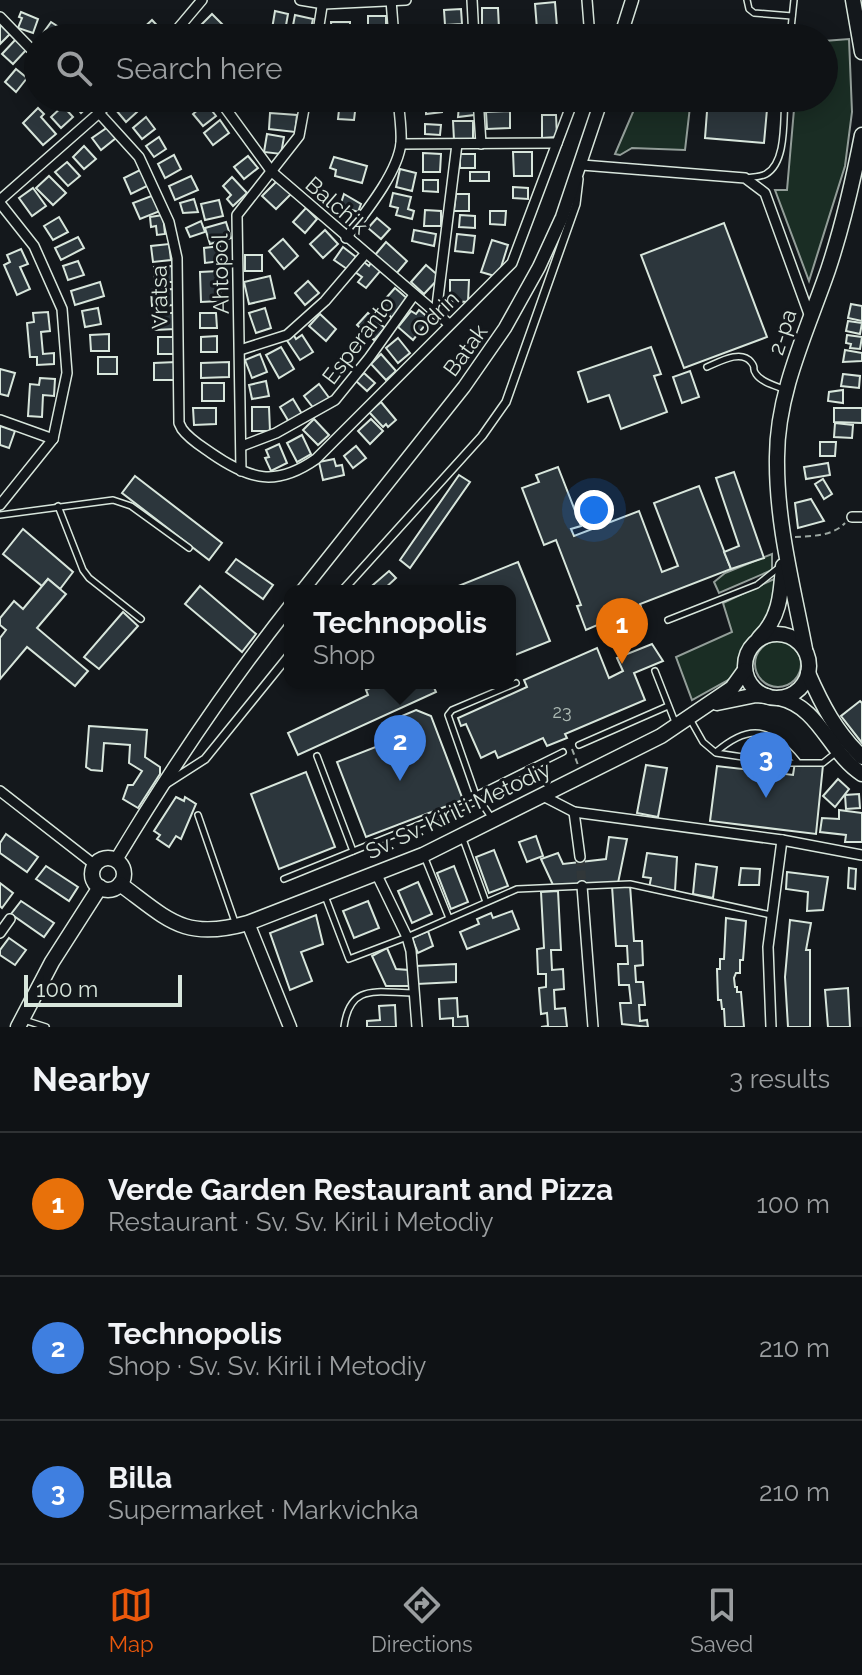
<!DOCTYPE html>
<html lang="en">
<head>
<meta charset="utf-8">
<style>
	body { margin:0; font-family:Raleway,sans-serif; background:#181b1e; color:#f1f3f6 }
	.scale { position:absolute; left:24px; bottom:20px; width:158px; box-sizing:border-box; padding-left:8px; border:4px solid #d8e6dc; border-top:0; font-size:22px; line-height:28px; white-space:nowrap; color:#d8e6dc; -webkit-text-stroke:6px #14181c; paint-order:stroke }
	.you { position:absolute; left:594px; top:510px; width:28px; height:28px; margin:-20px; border:6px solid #fff; border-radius:50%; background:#1a73e8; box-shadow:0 0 0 12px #1a73e833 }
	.badge { display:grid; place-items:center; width:52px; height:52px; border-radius:50%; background:#ea580c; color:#fff; font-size:26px; font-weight:700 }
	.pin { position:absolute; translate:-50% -66px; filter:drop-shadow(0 2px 4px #0008) }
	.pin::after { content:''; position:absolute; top:42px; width:28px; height:24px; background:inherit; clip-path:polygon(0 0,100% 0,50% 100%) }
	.popup { position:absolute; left:284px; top:585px; width:232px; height:104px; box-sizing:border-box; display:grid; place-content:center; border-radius:16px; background:#0f1215; filter:drop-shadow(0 2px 6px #0005); font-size:26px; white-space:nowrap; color:#9b9ea0 }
	.popup b { font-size:30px; color:#f1f3f6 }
	.popup::after { content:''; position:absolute; left:50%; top:100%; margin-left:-16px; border:16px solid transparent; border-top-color:#0f1215 }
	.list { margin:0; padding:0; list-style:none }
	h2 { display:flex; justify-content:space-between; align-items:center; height:104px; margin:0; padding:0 32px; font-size:34px }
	h2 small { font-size:26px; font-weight:400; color:#9b9ea0 }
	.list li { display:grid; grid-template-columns:52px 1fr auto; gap:24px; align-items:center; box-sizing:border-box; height:144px; padding:0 32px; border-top:2px solid #2f3234 }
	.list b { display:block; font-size:30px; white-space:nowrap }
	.list p { margin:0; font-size:26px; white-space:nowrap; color:#9b9ea0 }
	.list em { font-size:26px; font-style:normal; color:#9b9ea0 }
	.icon { flex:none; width:44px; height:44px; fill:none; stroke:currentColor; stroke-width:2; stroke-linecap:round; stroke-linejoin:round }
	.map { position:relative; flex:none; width:862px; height:1027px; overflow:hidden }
	.search { position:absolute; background:#0f1215; box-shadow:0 4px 20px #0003; left:24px; right:24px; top:24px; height:88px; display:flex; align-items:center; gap:20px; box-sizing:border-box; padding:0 28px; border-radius:44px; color:#9b9ea0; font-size:30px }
	.sheet { height:536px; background:#0f1215 }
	nav { display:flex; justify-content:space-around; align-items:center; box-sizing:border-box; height:112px; border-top:2px solid #2f3234; background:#0f1215; font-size:22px; color:#9b9ea0 }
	nav a { display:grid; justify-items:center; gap:4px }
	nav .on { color:#ea580c }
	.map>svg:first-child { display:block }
	.green { fill:#1a2d24; stroke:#939e99; stroke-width:2 }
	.building { fill:#2c363c; stroke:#d8e6dc; stroke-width:2 }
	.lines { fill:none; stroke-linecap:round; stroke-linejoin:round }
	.minor-tunnel { stroke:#313739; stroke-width:9; stroke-dasharray:9 4.5; stroke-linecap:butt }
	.service-casing { stroke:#d8e6dc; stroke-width:8 }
	.pedestrian-casing { stroke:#d8e6dc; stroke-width:10 }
	.minor-casing { stroke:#d8e6dc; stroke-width:12 }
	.tertiary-casing { stroke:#d8e6dc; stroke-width:15 }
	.secondary-casing { stroke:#d8e6dc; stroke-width:17 }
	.path { stroke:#9da8a2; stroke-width:2; stroke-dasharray:6 4; stroke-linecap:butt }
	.service { stroke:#14181c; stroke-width:5 }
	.pedestrian { stroke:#14181c; stroke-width:7 }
	.minor { stroke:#14181c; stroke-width:9 }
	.tertiary { stroke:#14181c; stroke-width:12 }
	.secondary { stroke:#14181c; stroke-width:14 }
	.labels { text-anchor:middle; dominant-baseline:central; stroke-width:6; stroke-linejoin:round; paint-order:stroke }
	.number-label { font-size:18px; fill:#adbab4 }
	.street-label { font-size:22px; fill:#d8e6dc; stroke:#14181c }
</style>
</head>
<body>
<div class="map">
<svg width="862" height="1027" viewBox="0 0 862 1027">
	<rect width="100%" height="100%" fill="#14181c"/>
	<g class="green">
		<path d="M849 39 852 112 845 166 809 281 775 190H787L795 98H824V41Z"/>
		<path d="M639 98H691L685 150 632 148 620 155 615 154Z"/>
		<path d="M772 554V570L719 593 714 582 725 573Z"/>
		<path d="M774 579 776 588 764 628C744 640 741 653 737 675L692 700 676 657 732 632 723 603Z"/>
		<circle cx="778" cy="664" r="23"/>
	</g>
	<g class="building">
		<path d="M555 2 557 27 537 29 535 4Z"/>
		<path d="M482 8H498L499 29H482Z"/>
		<path d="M461 9 462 24 445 25 444 10Z"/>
		<path d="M275 11 288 14 285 31 272 29Z"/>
		<path d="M21 12 38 19 33 33 18 28 22 18 19 17Z"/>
		<path d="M212 14 226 28 215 38 202 24Z"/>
		<path d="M295 15 313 19 309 38 291 36Z"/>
		<rect x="368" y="16" width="18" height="22"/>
		<path d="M152 20 165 34 161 38H139L136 35Z"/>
		<path d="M51 22 65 31 60 38 41 36Z"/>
		<path d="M331 22H350V38H332Z"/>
		<path d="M0 24 10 34 0 44Z"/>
		<path d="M515 30H530V37L515 38Z"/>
		<path d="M16 39 27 49 13 64 2 54Z"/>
		<path d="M16 69 27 78 16 92 5 82Z"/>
		<path d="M76 98H91L94 101 81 113 72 102Z"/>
		<path d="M129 98H146L149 101 126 122 116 110Z"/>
		<path d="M512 98H533L534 108 512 109Z"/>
		<path d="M708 98H768L764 143 705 138Z"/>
		<path d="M340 101 356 103 354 120 338 119Z"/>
		<path d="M426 101 442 102V112L426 114Z"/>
		<path d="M206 103 216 116 203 126 193 114Z"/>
		<path d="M459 105 474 106V115L458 117Z"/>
		<path d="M63 106 73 117 61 128 51 117Z"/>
		<path d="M38 108 44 114 41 117 56 134 43 145 23 123Z"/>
		<path d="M510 111V128L487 129 486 112Z"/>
		<path d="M270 113 297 115 295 132 269 129Z"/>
		<path d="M542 115H556L557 137 542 138Z"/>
		<path d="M146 117 155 129 142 139 133 128Z"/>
		<path d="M220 120 229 133 213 145 204 133Z"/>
		<path d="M453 121H473V139L454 140Z"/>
		<path d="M425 124 441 125 440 135 425 134Z"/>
		<path d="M108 127 116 138 101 150 92 138Z"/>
		<path d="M267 134 284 137 281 154 264 152Z"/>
		<path d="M159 137 166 149 154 157 146 146Z"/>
		<path d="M84 146 96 159 84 169 73 157Z"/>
		<path d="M513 152H532V176H514Z"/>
		<path d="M423 153 441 154 440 172H423Z"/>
		<rect x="460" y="154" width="15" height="14"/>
		<path d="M174 155 181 169 165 178 158 164Z"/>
		<path d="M248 156 258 168 244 179 234 167Z"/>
		<path d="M334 157 367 166 362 183 335 176 336 170 330 168Z"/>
		<path d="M67 162 80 176 68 186 55 172Z"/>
		<path d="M142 169 149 185 131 194 124 178Z"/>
		<path d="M400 169 416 173 412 191 396 187Z"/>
		<rect x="470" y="172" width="19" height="9"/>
		<path d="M49 176 66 193 53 205 36 188Z"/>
		<path d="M191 176 198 190 175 200 169 186Z"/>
		<path d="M232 177 247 193 233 206 227 199 231 195 223 186Z"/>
		<path d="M423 180H438V192L423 191Z"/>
		<path d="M277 181 291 194 276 209 262 196Z"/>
		<path d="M513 187 528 188V199L513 198Z"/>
		<path d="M33 188 46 206 32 216 19 198Z"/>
		<path d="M393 193 411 197 408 209 414 211 412 219 396 215 398 208 390 206Z"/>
		<path d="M344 194 361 204 358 212 340 206Z"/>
		<path d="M456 194H469V211H454Z"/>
		<path d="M154 195 160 211 140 219 133 203Z"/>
		<path d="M194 199 198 212 183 213 180 203Z"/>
		<path d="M219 200 223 216 205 220 201 204Z"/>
		<path d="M306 208 317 219 305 233 293 222Z"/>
		<path d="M425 210 441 211V226H424Z"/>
		<path d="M490 211H506L505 225 490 224Z"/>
		<path d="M163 215 165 234 157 235 156 226 151 227 150 217Z"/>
		<path d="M460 215 475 216V228L459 227Z"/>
		<path d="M59 217 68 232 53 240 44 226Z"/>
		<path d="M377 218 390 229 381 239 368 228Z"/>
		<path d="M201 221 205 232 190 237 186 228Z"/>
		<path d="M226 222 231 238 210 244 205 228Z"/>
		<path d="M724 223 767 337 684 368 641 255Z"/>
		<path d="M325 230 338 244 323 258 310 244Z"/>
		<path d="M414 230 436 234 434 246 412 241Z"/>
		<path d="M457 234 475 236 473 253 455 251Z"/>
		<path d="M78 237 84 248 61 260 55 248Z"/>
		<path d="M283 239 298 256 284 269 269 251Z"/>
		<path d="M492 240 508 245 498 277 481 272Z"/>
		<path d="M386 242 407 261 396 274 375 255Z"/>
		<path d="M169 244 171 260 153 262 151 246Z"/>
		<path d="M220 246 221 261 205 263 204 248Z"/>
		<path d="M343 247 356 257 347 269 334 260Z"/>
		<path d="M21 249 28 264 20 267 30 289 17 295 4 265 10 262 7 255Z"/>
		<rect x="245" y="255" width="17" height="16"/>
		<path d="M78 261 84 275 68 280 63 266Z"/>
		<path d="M372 261 382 269 366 288 358 282 362 277 355 272 364 262 369 266Z"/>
		<path d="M426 265 440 277 424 294 411 282Z"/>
		<path d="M172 266 173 282H155L154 267Z"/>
		<path d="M219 271 221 301 201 302 200 272Z"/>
		<path d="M270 276 275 298 249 304 244 282Z"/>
		<path d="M450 280H469L468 302 450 301Z"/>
		<path d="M308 281 319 293 305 305 295 293Z"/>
		<path d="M100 282 104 296 75 305 71 291Z"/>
		<path d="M395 288 409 300 392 318 379 306Z"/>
		<path d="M174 289 175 305 152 306 151 290Z"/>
		<path d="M851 304 862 306V321L848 318Z"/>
		<path d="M98 308 101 324 85 327 82 311Z"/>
		<path d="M265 308 271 328 256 333 249 313Z"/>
		<path d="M419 310 430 319 413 340 398 327 411 311 416 314Z"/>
		<path d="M48 312 50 331 41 332 43 354 54 353V364L37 365V357H30L27 323 34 322 33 313Z"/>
		<path d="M155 313H174L175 329 155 330Z"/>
		<path d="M200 313H216L217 328H200Z"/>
		<path d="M368 313 385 328 374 340 357 325Z"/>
		<path d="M320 314 336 329 326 341 309 326Z"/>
		<path d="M848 321 862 323 860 334 846 331Z"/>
		<path d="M109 334V351H91L90 335Z"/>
		<path d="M293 334 296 339 302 335 313 352 300 360 286 339Z"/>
		<path d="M847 335 862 337 860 349 850 348 851 344 846 343Z"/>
		<path d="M217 336V352H201V337Z"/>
		<rect x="158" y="337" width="17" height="17"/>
		<path d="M398 338 410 353 398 363 386 348Z"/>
		<path d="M281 347 294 369 279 378 266 355Z"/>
		<path d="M651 347 661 374 654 376 667 412 621 429 609 395 588 402 578 372Z"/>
		<path d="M845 350 862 353V361L843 362Z"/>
		<path d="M260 354 267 372 252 378 245 360Z"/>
		<path d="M381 354 396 371 386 380 371 364Z"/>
		<rect x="98" y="357" width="19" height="17"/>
		<path d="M176 362V380H154V363Z"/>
		<path d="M229 362V377L201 378V363Z"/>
		<path d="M0 369 15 373 8 396 0 394Z"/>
		<path d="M690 371 699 397 682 403 673 377Z"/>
		<path d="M364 373 375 383 367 391 356 381Z"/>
		<path d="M843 374 860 376 859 388 841 386Z"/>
		<path d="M40 378 55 379 54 396 43 395 42 417 28 416 30 384 39 385Z"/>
		<path d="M266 381 269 396 252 399 249 385Z"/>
		<rect x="202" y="383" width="22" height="18"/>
		<path d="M319 384 330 399 315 410 304 396Z"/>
		<path d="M843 390V403L828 401 829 392Z"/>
		<path d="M293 399 302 414 289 422 280 407Z"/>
		<path d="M381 402 396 420 388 427 386 424 383 427 369 412Z"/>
		<path d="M252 407H269L270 431H252Z"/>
		<path d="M193 408H216V424L194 425Z"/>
		<path d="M834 408H862V423L834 422Z"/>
		<path d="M314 419 329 435 318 445 303 430Z"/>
		<path d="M371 419 383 431 370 444 358 431Z"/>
		<path d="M835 423 853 425 852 438 834 437Z"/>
		<path d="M0 426 15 431 9 448 0 445Z"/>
		<path d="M302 435 311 454 297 462 287 443Z"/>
		<path d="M820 442H836L835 456H820Z"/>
		<path d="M279 444 287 463 271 471 265 458 269 457 266 450Z"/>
		<path d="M356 446 366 458 353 468 344 456Z"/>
		<path d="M334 459 336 466 342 465 344 475 323 480 319 462Z"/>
		<path d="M828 463 830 475 806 479 804 467Z"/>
		<path d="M558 467 581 526 571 529 574 536 639 511 662 572 678 566 654 503 699 486 731 569 640 604 644 616 629 622 625 613 586 630 577 606 581 605 556 540 544 545 522 488 539 482 536 475Z"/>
		<path d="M734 472 764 558 731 569 724 552 739 546 716 478Z"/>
		<path d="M459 475 470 482 410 568 400 560Z"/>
		<path d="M135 476 222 543 209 560 122 493Z"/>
		<path d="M823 479 832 494 824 499 815 484Z"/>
		<path d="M811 499 824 521 798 528 795 503Z"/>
		<path d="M23 529 73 572 60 589 48 579 42 586 3 554Z"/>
		<path d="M236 559 273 585 263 599 226 572Z"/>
		<path d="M518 562 550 641 510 657V591H446Z"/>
		<path d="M389 571 396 578 382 591H366Z"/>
		<path d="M48 579 66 594 37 628 88 671 75 686 27 647 0 679V638L6 630 0 625V618L14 601 23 609Z"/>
		<path d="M200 586 256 634 242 652 185 604Z"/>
		<path d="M123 612 138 626 99 669 84 657Z"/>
		<path d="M652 644 663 661 634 673 645 700 565 734 567 738 547 746 543 738 498 758 495 751 481 758 466 724 461 726 458 718 527 687 524 680 597 648 609 678 623 671 617 658Z"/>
		<path d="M380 683H432L436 692 298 755 288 733 368 695 366 690Z"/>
		<path d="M860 701 862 703V743L841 716Z"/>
		<path d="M416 710 431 716 463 800 366 837 337 762 404 736 397 718Z"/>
		<path d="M89 726 147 730 145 757 160 767V774L138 808 123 799 128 785H133L142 771 129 763 130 745 104 743 102 771 91 770 86 767Z"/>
		<path d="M795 762 823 765 816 834 710 821 717 766 793 775Z"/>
		<path d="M646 765 667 768 658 817 637 813Z"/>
		<path d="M306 772 335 847 279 869 251 794Z"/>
		<path d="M838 779 849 789 835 807 823 796Z"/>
		<path d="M859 794 860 808 846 809 845 795Z"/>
		<path d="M176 797 184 801 185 797 196 804 181 839 176 836 169 847 157 839 160 835 154 831Z"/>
		<path d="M839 810 862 813V842H845L846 835 820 832 822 818 839 819Z"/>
		<path d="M6 834 38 857 27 872 0 853V843Z"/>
		<path d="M536 836 543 856 527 862 519 842Z"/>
		<path d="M609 837 627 839 618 883 553 885 541 859 558 853 563 864 606 859Z"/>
		<path d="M494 850 508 886 489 893 476 857Z"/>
		<path d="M647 853 677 857 675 891 649 888 651 878 643 877Z"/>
		<path d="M696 864 717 867 713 898 693 894Z"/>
		<path d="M46 866 78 887 69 901 36 879Z"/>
		<path d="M454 866 468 902 451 909 437 873Z"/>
		<path d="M741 868 760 869 759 885H739Z"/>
		<path d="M849 868 856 869 855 889 848 888Z"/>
		<path d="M787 872 828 877 823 910 807 911 808 892 786 889Z"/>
		<path d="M418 882 432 914 412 923 398 891Z"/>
		<path d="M0 883 13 893 2 908 0 906Z"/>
		<path d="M630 885 634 941H642L643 965 635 966 636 982H643L645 1005H639L640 1021 647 1020 648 1027 622 1024 620 1003H631L629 985H619L618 964H628L627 946H616L612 886Z"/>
		<path d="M558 891 561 950H551L552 970 563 969 564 989 554 990 555 1009 565 1008 567 1027H541L548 1026 547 1013 541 1014 539 988 546 987V974H538L537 949 544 948 541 892Z"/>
		<path d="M21 901 54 923 44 937 11 914Z"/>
		<path d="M368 901 379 928 354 938 343 911Z"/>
		<path d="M512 911 519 929 467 949 460 932 479 924 477 919 491 913 493 918Z"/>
		<path d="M316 915 323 944 301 952 312 981 290 990 270 933Z"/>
		<path d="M726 918 746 921 743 960H740V973H736L734 978 735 987H737V992H741L744 1027H725L724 1009H722L721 1000H718L717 969H720V959H724Z"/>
		<path d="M790 920 811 923 806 950H810V1027H788L785 977Z"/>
		<path d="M428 931 433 946 418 953 412 938Z"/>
		<path d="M9 938 26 950 15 965 0 955V950Z"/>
		<path d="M387 948 396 969 409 970 410 986H386L372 956Z"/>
		<path d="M456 964V982L417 984 416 966Z"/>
		<path d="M848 988 850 1027H828L825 990Z"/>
		<path d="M457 998 458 1017 467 1016 468 1027H453V1018L440 1019 439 999Z"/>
		<path d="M395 1005 396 1027H367V1021L380 1020 379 1006Z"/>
	</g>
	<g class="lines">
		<path class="minor-tunnel" d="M580 857 582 886"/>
		<g class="service-casing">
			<g id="service">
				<path d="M747 0 749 9 754 13 792 16"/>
				<path d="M790 38 794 0"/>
				<path d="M746 178C752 177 761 177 766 174 787 162 783 119 785 98"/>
				<path d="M707 367C719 362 741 349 751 362 757 369 751 367 756 374 762 383 777 386 786 390"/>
				<path d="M58 506 83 570 89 578 141 619"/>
				<path d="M0 515 113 500 131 506 189 548"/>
				<path d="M668 620 757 585 777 569"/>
				<path d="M655 671 675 722"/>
				<path d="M690 719 703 742 716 753 783 763H823L838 751"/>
				<path d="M579 745 668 706"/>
				<path d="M716 752C750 723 770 728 797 761"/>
				<path d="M317 756 353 851"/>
				<path d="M476 795 563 752"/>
				<path d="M198 815 236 925"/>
				<path d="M491 817 476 795 448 715 452 710 516 683"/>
				<path d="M463 839 486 902"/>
				<path d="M424 856 449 918"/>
				<path d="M284 879 480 800"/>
				<path d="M325 896 349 959 407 937 517 889 630 884 771 915"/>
				<path d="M24 1020 46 1027"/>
				<path d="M344 1027C350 982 378 993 414 993"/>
			</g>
		</g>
		<g class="pedestrian-casing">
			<g id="pedestrian">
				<path d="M342 591 482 436 506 402 576 204 579 179"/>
				<path d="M166 784 205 759 290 654"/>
			</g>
		</g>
		<g class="minor-casing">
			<g id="minor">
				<path d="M300 0 324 4 406 0"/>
				<path d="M391 0 394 38"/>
				<path d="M472 0 474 38"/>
				<path d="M587 0 590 38"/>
				<path d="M0 17 30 48 38 52"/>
				<path d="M170 38 202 0"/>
				<path d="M317 38 323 0"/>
				<path d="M218 98 272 172 449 324"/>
				<path d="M478 98 481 144"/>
				<path d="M99 113 139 157 169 222 177 258 179 423 182 429C189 439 201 446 211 453 250 480 276 487 316 459L512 263 574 98"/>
				<path d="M401 144 557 143"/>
				<path d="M582 165 745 178 765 193 810 317"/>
				<path d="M0 200 99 113 112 98"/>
				<path d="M0 203 34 246 62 309 67 373 53 439 0 505"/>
				<path d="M346 238C364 214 398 173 401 143 402 129 399 112 398 98"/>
				<path d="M436 314 457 144"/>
				<path d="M240 350 287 335 325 301 365 254"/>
				<path d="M0 420 53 439"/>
				<path d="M242 446 276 433 335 400 369 358 414 295"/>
				<path d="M241 471 237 215 299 136 306 98"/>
				<path d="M852 517H862"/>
				<path d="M0 791 95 865"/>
				<path d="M543 796 574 812 782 840 862 855"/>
				<path d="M574 812 580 857"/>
				<path d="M376 873 407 937 411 951 417 1027"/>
				<path d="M582 886 593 1027"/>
				<path d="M0 933 10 919"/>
				<path d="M771 1027 768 947 782 840"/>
			</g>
		</g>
		<g class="tertiary-casing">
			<g id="tertiary">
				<path d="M620 38 632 0"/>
				<path d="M302 591 464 387 505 328 539 267 562 217 602 98"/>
				<path d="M116 860C169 772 226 687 290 606"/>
				<path d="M248 923 290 1027"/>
			</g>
		</g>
		<g class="secondary-casing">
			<g id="secondary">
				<path d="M853 0 862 52"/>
				<circle cx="777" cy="666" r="32"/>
				<path d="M759 638C780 618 781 593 783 566"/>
				<path d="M805 649C793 586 776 522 777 457 777 392 807 331 828 270 843 225 853 181 862 135"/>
				<path d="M808 673C822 705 836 732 862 757"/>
				<path d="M779 698C820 707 829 753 862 774"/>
				<path d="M717 703 756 695 767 696"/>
				<circle cx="108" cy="874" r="16"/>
				<path d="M120 884C169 920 184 941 248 923L423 855 661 736 732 688 745 670"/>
				<path d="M18 1027 52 962 100 887"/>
			</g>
		</g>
		<g class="path">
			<path d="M795 537C813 536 833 536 845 523"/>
			<path d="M572 749 578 765"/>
		</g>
		<use href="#service" class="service"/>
		<use href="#pedestrian" class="pedestrian"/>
		<use href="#minor" class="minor"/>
		<use href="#tertiary" class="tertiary"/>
		<use href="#secondary" class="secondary"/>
	</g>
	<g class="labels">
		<g class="number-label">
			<text x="562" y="711">23</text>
		</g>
		<g class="street-label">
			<text transform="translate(337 205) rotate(41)">Balchik</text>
			<text transform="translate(220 274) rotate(-91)">Ahtopol</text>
			<text transform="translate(159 297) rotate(-91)">Vratsa</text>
			<text transform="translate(435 314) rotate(-44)">Odrin</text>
			<text transform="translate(782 332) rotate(-72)">2-ра</text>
			<text transform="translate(358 340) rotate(-53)">Esperanto</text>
			<text transform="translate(465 350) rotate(-54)">Batak</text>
			<text transform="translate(458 810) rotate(-25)">Sv. Sv. Kiril i Metodiy</text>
		</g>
	</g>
</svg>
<div class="scale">100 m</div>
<div class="you"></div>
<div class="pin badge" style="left:622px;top:664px;background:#e8710a">1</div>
<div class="pin badge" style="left:400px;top:781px;background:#3f7fe0">2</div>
<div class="popup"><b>Technopolis</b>Shop</div>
<div class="pin badge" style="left:766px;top:798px;background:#3f7fe0">3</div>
<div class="search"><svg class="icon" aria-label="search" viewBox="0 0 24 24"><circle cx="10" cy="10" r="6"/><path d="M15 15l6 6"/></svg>Search here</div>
</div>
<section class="sheet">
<h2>Nearby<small>3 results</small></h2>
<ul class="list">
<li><span class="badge" style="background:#e8710a">1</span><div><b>Verde Garden Restaurant and Pizza</b><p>Restaurant · Sv. Sv. Kiril i Metodiy</p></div><em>100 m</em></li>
<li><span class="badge" style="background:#3f7fe0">2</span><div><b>Technopolis</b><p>Shop · Sv. Sv. Kiril i Metodiy</p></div><em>210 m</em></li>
<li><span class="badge" style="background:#3f7fe0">3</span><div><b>Billa</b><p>Supermarket · Markvichka</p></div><em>210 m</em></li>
</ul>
</section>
<nav>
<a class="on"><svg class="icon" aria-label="map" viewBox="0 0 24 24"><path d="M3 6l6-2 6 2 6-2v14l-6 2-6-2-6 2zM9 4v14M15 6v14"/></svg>Map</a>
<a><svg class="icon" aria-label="directions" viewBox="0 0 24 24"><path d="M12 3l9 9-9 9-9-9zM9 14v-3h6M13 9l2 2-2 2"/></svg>Directions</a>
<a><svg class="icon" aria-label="saved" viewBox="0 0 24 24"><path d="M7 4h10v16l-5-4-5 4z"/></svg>Saved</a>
</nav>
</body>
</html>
